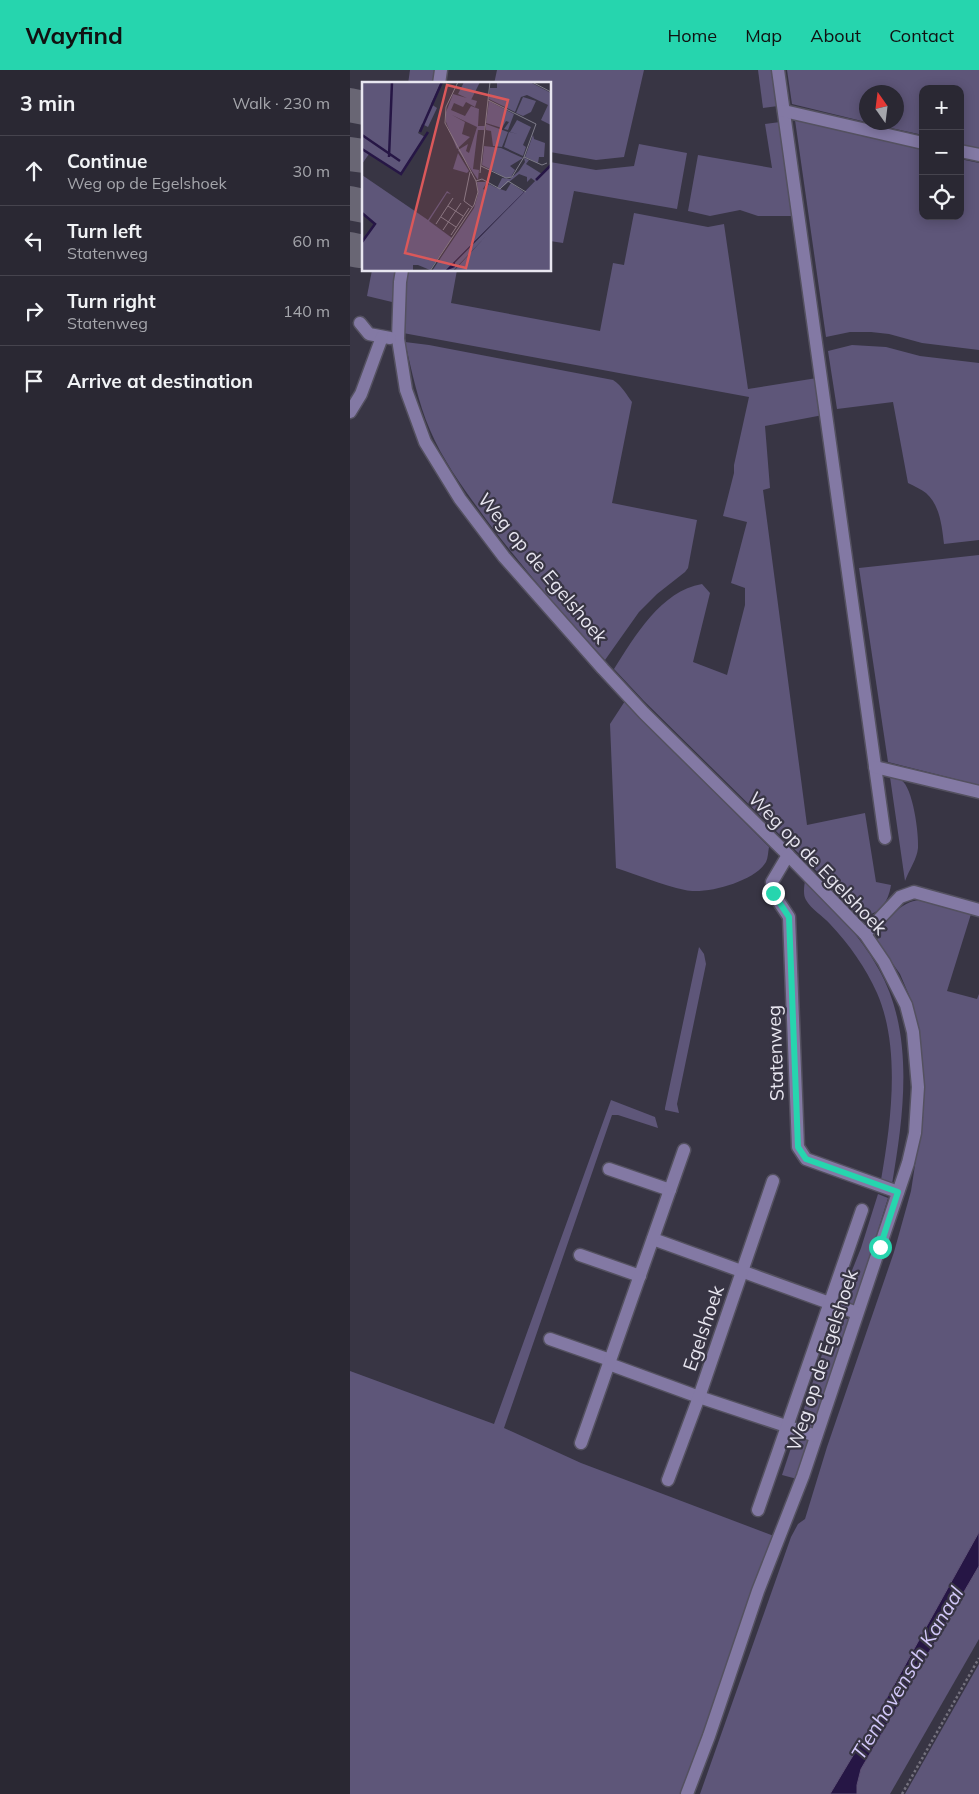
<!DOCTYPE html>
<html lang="en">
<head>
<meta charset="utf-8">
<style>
	body { margin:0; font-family:Mulish,sans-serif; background:#32303b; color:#f1f3f6 }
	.controls { position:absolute; right:15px; top:15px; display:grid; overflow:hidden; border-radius:10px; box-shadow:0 2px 12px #0003 }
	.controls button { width:45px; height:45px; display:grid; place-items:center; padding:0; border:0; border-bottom:1px solid #46444e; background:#2a2833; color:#f1f3f6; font:25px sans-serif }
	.compass { position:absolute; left:509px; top:15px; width:45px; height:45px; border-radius:50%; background:#2a2833; box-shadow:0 2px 12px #0003; rotate:346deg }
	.stop { position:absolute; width:15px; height:15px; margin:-11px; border:4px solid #26d5ae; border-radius:50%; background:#fff }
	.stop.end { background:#26d5ae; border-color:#fff; box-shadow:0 1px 5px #0008 }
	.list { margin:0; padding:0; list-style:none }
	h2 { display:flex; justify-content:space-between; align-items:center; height:65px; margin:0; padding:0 20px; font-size:21px }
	h2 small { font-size:16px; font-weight:400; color:#a5a6ac }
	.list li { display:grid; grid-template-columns:32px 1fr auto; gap:15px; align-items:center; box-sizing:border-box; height:70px; padding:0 20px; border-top:1px solid #46444e }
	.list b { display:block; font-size:19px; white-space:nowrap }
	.list p { margin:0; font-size:16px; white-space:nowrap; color:#a5a6ac }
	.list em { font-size:16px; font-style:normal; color:#a5a6ac }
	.icon { flex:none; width:28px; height:28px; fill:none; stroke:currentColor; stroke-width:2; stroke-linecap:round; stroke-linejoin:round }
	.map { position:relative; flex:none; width:629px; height:1724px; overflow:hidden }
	header { display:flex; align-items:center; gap:30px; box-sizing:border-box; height:70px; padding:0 25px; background:#26d5ae; color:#111 }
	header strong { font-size:24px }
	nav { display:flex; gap:28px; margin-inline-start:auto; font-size:18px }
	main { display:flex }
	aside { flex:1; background:#2a2833 }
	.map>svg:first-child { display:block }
	.green { fill:#5e5679 }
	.water { fill:#261645; stroke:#605478 }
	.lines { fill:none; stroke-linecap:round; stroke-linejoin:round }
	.taxiway { stroke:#696674; stroke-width:34 }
	.minor-casing { stroke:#545160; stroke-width:15 }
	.path { stroke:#74717e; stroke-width:2.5; stroke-dasharray:2.5 2.5; stroke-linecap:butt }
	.minor { stroke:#8379a4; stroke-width:12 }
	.route { stroke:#26d5ae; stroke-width:6 }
	.labels { text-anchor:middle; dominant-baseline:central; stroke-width:4.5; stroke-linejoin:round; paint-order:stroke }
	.street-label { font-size:19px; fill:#e8e6f0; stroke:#383544 }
	.water-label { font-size:20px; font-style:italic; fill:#d3c8fa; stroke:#383544 }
	.inset-river { fill:none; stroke:#261645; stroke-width:2.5 }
	.inset-road { fill:none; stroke:#7e7c89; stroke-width:1 }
	.view { fill:#da585a; fill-opacity:0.15; stroke:#da585a; stroke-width:2.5 }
	.inset-edge { fill:none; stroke:#e8e6f0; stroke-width:2.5 }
</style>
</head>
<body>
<header>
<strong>Wayfind</strong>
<nav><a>Home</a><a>Map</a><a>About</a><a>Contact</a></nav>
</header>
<main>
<aside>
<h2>3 min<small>Walk · 230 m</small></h2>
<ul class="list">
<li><svg class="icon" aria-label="ahead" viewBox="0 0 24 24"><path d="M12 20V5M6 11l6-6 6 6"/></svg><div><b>Continue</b><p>Weg op de Egelshoek</p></div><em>30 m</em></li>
<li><svg class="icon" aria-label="left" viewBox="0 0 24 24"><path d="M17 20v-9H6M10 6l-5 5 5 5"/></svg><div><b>Turn left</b><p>Statenweg</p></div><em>60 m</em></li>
<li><svg class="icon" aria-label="right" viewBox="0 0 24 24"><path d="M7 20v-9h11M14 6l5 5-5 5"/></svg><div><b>Turn right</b><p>Statenweg</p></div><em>140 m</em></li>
<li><svg class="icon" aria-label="arrive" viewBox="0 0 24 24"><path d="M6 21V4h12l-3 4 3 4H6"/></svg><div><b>Arrive at destination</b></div></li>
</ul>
</aside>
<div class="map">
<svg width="629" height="1724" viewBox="0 0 629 1724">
	<rect width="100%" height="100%" fill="#383544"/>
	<g class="green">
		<path d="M60 0H86L83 14H58Z"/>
		<path d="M147 0H294L274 87 246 90 200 82V14H144Z"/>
		<path d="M408 0H423L428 36 413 38Z"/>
		<path d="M437 0H629V79L610 74V19H573V65L518 53 546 52V22H516V52L442 34Z"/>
		<path d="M445 50 573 80V146H610V89L629 93V280L572 273 539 264 521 262H500L476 267Z"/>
		<path d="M430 52 444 146H408L390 140 360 146 338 141 348 85 422 98 415 54Z"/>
		<path d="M289 74 337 83 327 139 224 121 213 173 200 171V92L246 100 284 96Z"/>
		<path d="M284 143 358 157 374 154 398 319 467 308 473 345 415 356 420 418 413 420 457 755 515 743 526 812 541 815C538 834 528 847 508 845L493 827 294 631 264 599C285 566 311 521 352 514L360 523 343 592 377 605 395 535V518L381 513 397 452 373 446 384 403V395L399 327 53 263 55 212 58 200H107L101 233 250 261 263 193 274 195Z"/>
		<path d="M22 200H47L42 232 17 226Z"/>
		<path d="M55 272 79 275 263 310C272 316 276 324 282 332L262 433 347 450 338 498 335 502 307 524 289 542 255 590C215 547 177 503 141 456 119 426 95 395 80 360 68 332 62 302 55 272Z"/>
		<path d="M502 275 536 277 570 286 629 293V470L594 474C592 457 590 435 576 423 571 419 564 416 558 413L543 332 487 339 478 281Z"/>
		<path d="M629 485V715L538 692 509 498Z"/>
		<path d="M275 631 419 777C418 782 418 788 416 792 405 811 356 825 335 820 312 815 288 805 266 798L260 654Z"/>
		<path d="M540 707C543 708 549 708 551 710 563 717 569 764 568 778 567 789 559 800 555 811Z"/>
		<path d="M455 811C482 837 510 865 528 898 565 962 554 1044 542 1114L531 1110C541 1053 551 978 527 923 516 898 499 874 480 854 473 846 461 839 456 830 453 825 454 817 455 811Z"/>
		<path d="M570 830 621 844 597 921 627 929 629 924V1462L529 1642 480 1724H350L441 1467 448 1454 455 1449 477 1377 544 1182 561 1121 567 1082 571 1046 566 953 559 925 550 904 527 871C531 852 551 831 570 830Z"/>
		<path d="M349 877 354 884 356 894 327 1034 329 1043 315 1040V1038Z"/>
		<path d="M261 1030 305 1047 308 1058 268 1045H262L154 1358 231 1393 424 1466 335 1724H0V1301L144 1354Z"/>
		<path d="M528 1124 538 1128 504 1238 489 1233 511 1178Z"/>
		<path d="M485 1245 500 1250 447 1409 432 1405Z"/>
		<path d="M629 1496V1569L540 1724H507V1715L511 1699Z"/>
		<path d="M629 1594V1724H555Z"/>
	</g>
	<path class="water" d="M629 1462V1496L511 1699 507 1715V1724H480L529 1642Z"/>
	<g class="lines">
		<g class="taxiway">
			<path d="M0 35 14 38"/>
			<path d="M0 84 14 86"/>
			<path d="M0 133 14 136"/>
			<path d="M0 179 9 181"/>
		</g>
		<g class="minor-casing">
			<g id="minor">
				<path d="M428 0 535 768"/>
				<path d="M89 14 91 0"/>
				<path d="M434 41 573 73"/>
				<path d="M610 81 629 85"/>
				<path d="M52 200 50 212 48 269 56 320 75 372 110 429 154 487 253 599 294 643 438 785 515 864 534 892 556 935 563 962 568 1017 565 1063 558 1093 453 1406 408 1521 359 1666 337 1724"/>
				<path d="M10 253 19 264 40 268"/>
				<path d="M0 342 11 324 32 267"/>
				<path d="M525 697 629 722"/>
				<path d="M438 785 422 812 423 823 439 847 448 1077 456 1089 548 1122"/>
				<path d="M515 864 550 827 564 822 629 840"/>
				<path d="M259 1099 320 1120"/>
				<path d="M303 1169 507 1243"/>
				<path d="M230 1185 290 1206"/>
				<path d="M200 1269 260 1290"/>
				<path d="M259 1294 349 1327 466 1366"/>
				<path d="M231 1373 334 1080"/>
				<path d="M318 1410 349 1327 423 1111"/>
				<path d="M408 1440 512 1140"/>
			</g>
		</g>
		<path class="path" d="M552 1724 629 1588"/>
		<use href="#minor" class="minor"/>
	</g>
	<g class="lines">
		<path class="route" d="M423 823 439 847 448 1077 456 1089 548 1122 530 1177"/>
	</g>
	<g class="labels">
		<g class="street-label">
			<text transform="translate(193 498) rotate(50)">Weg op de Egelshoek</text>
			<text transform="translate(468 793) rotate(46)">Weg op de Egelshoek</text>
			<text transform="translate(425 983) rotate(-92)">Statenweg</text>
			<text transform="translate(353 1258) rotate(-71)">Egelshoek</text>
			<text transform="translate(472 1290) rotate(-72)">Weg op de Egelshoek</text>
		</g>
		<g class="water-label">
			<text transform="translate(557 1603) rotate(-59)">Tienhovensch Kanaal</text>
		</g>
	</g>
	<g transform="translate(12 12)">
		<rect width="189" height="189" fill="#383544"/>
		<path d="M0 0H79L69 22 75 26 66 45 60 42 56 51 63 55 39 92 7 72 0 82ZM102 0H118L109 18 96 12ZM135 0H168L189 11V43L179 38 186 23 165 13 159 15 153 30 127 17 128 6H135ZM91 12 115 19 113 25 104 20 101 25 92 21 89 28 103 34 109 24 117 27 116 44H123L122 48H116L115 54 111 87 117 88 116 98 96 68 106 62 104 69 107 71 115 45 90 33 103 40 100 52 108 55 95 67 84 40V30ZM161 15 174 19 169 30 161 34 154 31ZM127 19 152 32 146 48 142 47 147 40 144 39 140 46 124 41ZM155 38 169 45 161 63 164 65 161 74 142 65 147 50 156 52 148 50ZM124 42 146 50 140 65 131 64 129 49 124 48ZM171 53 172 57 183 61 182 75H177L176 81 163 75ZM122 64 139 66 161 76 148 84 153 88 149 95 144 96 120 83ZM96 71 107 89 105 91 91 87ZM162 76 167 78 164 82 180 92 189 83V189H92L124 154 91 189H85L173 99 169 96 165 100V95L157 92 138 107 144 109 149 101 162 110 83 189H70L112 126 116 112 115 100H125L121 107 123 108 127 102 135 106 140 96 148 97 157 89 163 80ZM0 93 66 138 85 109 89 112 85 111 67 139 90 156 68 188 56 183H51V189H0V161L13 143 0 131Z" fill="#5e5679"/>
		<path d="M180 92 93 180V185L83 189Z" fill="#261645"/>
		<path class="inset-river" d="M58 50 80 0M0 53 38 79M0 67 39 92 66 50M27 75 30 0M174 98 189 83M0 131 13 142 0 160"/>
		<path class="inset-road" d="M170 0 189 10M126 18 174 42 162 75M119 84 144 96 150 95 162 75 180 83 185 81M108 90 102 119 110 125M118 91 128 0M114 99 120 97 138 107 146 99 164 110M86 124 101 134M79 135 94 145M74 142 91 116M81 148 99 121M89 153 107 126M68 189 112 123 116 110 114 99 83 41 84 25 96 0"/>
		<path class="view" d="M85 3 146 18 104 186 43 171Z"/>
		<rect width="189" height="189" class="inset-edge"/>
	</g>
</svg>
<div class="controls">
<button>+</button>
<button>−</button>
<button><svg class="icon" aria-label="locate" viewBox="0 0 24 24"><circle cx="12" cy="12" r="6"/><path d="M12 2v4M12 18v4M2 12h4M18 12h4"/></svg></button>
</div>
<svg class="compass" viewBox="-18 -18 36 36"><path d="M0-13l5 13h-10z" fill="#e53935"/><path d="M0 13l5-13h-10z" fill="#a5a6ac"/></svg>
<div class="stop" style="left:530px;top:1177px"></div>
<div class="stop end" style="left:423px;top:823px"></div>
</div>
</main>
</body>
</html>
